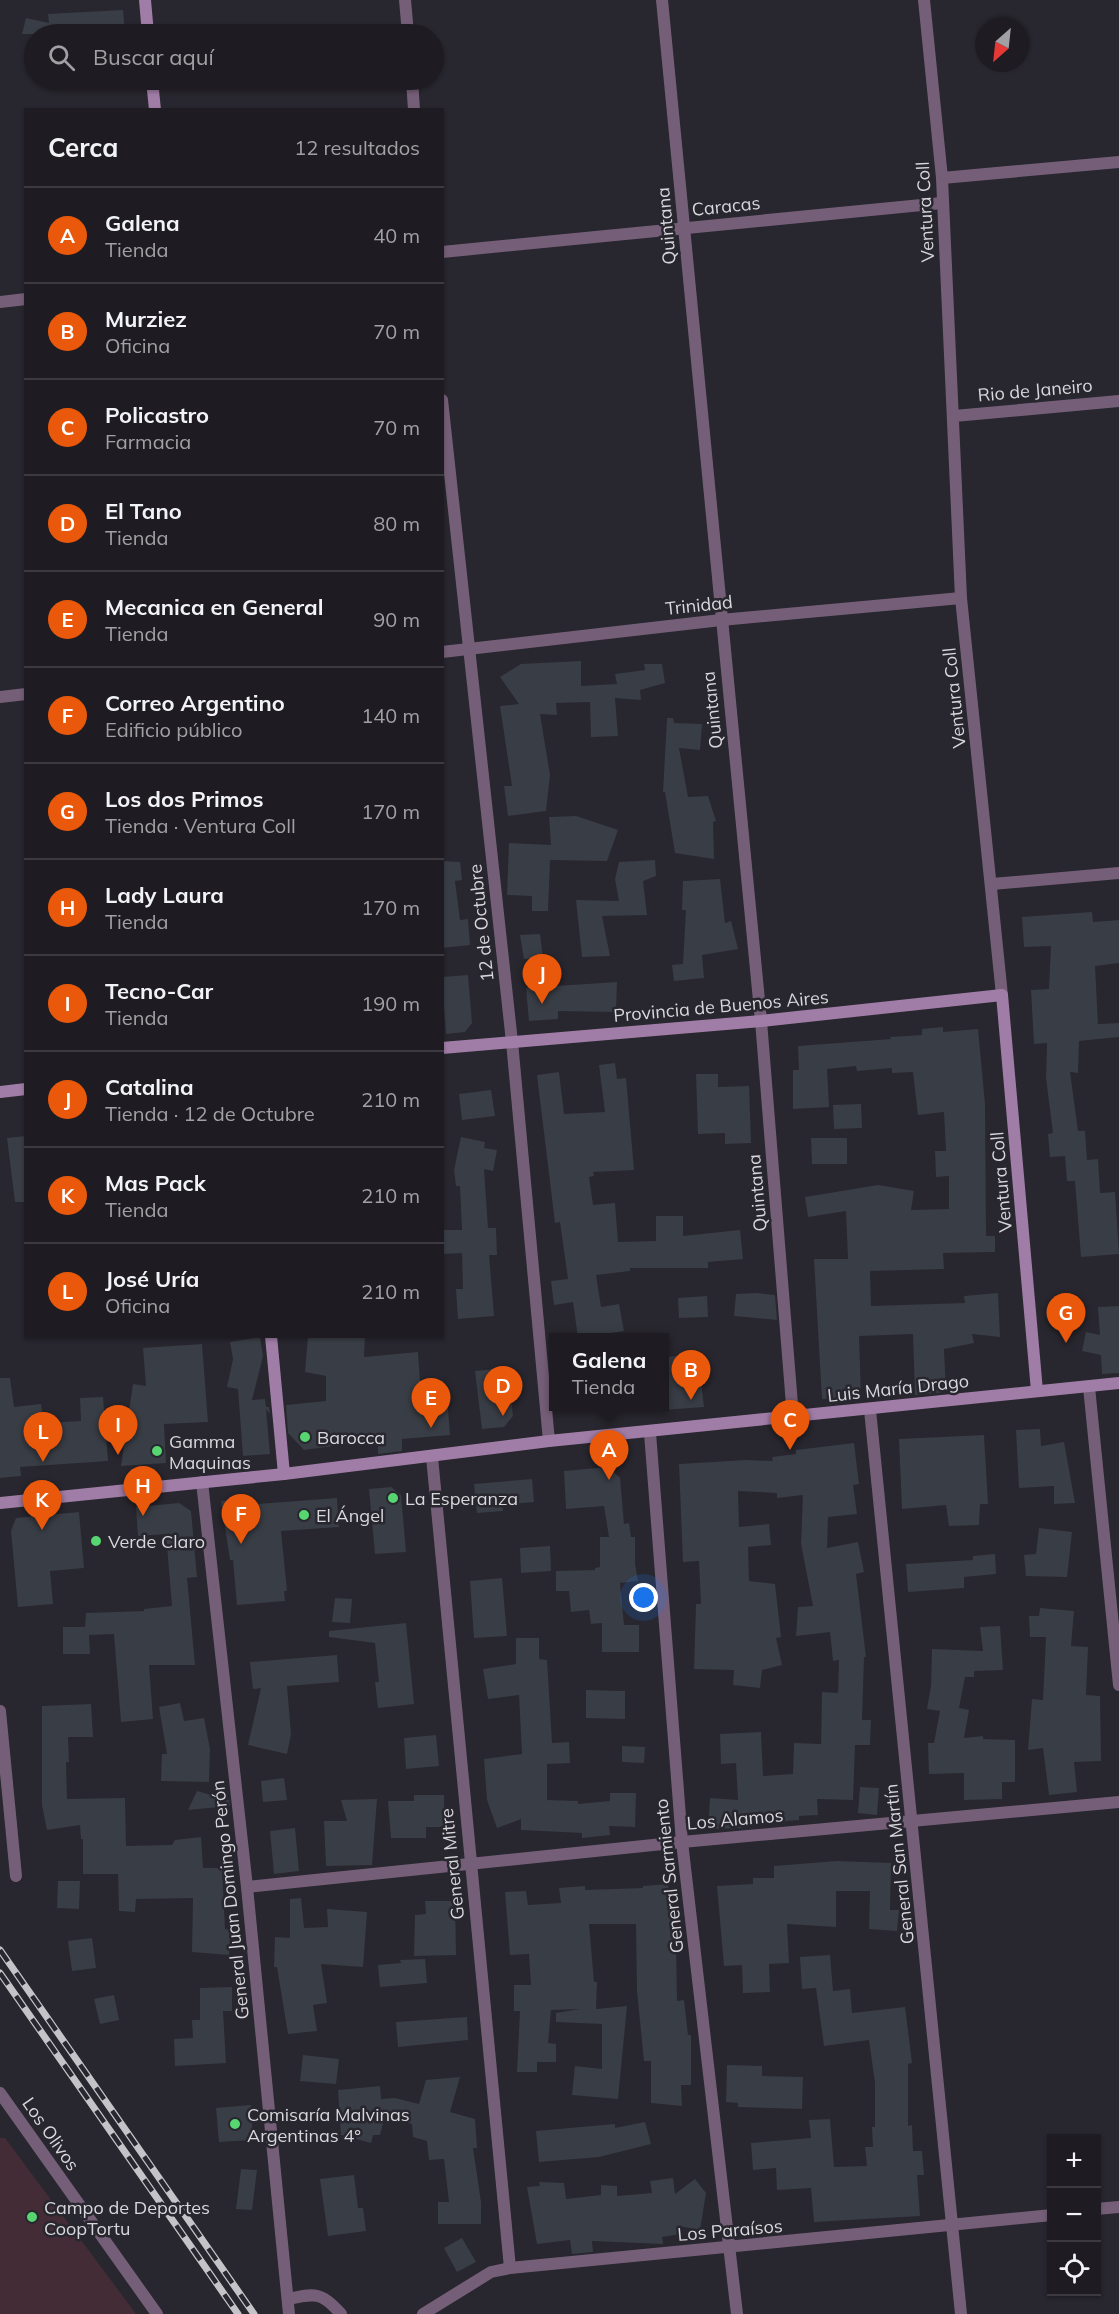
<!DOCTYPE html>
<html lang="es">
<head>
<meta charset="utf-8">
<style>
	body { margin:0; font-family:Mulish,sans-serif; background:#2b292f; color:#f1f3f6 }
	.controls { position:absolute; right:18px; bottom:18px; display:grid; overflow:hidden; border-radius:0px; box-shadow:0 2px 4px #0004 }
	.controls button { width:54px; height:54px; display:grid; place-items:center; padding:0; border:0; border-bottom:2px solid #3c3a40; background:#1e1c22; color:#f1f3f6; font:30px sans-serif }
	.compass { position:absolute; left:975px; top:18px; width:54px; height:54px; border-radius:50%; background:#1e1c22; box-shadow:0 2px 4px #0004; rotate:207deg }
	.you { position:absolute; left:644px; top:1598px; width:21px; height:21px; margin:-15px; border:4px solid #fff; border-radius:50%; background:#1a73e8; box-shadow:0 0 0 9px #1a73e833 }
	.badge { display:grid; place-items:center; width:39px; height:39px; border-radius:50%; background:#ea580c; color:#fff; font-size:20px; font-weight:700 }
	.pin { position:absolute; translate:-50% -50px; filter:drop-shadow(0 2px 3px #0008) }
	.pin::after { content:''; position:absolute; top:32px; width:21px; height:18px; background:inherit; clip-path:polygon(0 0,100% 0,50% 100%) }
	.popup { position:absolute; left:549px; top:1333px; width:120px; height:78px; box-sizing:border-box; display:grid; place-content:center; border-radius:0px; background:#1e1c22; filter:drop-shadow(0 2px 4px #0005); font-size:20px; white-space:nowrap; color:#a1a1a5 }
	.popup b { font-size:22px; color:#f1f3f6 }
	.popup::after { content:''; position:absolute; left:50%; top:100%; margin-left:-12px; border:12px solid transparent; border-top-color:#1e1c22 }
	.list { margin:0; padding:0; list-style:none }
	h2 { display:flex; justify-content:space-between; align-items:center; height:78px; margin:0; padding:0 24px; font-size:26px }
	h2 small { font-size:20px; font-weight:400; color:#a1a1a5 }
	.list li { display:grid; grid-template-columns:39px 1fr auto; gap:18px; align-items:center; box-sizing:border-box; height:96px; padding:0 24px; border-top:2px solid #3c3a40 }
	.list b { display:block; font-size:22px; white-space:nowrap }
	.list p { margin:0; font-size:20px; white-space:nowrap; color:#a1a1a5 }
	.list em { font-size:20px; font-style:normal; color:#a1a1a5 }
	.icon { flex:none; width:33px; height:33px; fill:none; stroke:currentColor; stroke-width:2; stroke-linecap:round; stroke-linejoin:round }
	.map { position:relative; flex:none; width:1119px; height:2314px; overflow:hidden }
	.search { position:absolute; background:#1e1c22; box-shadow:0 2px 4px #0004; left:24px; top:24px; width:420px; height:66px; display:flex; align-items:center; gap:15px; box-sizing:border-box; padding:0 21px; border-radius:33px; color:#a1a1a5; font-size:22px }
	.panel { position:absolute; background:#1e1c22; box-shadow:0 2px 4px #0004; left:24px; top:108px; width:420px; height:1230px; border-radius:0px }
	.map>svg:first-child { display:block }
	.grass { fill:#442c37 }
	.building { fill:#393d45 }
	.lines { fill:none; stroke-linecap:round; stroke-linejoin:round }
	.street { stroke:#755f78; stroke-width:12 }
	.secondary { stroke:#a07da6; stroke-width:12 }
	.rail-casing { stroke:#c3c3c8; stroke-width:7 }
	.rail { stroke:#28262e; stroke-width:4.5; stroke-dasharray:14; stroke-linecap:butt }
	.poi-dot { fill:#57d570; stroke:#28262e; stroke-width:2 }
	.labels { text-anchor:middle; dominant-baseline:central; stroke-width:5; stroke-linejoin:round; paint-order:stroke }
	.street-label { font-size:18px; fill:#d7d7dc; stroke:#28262e }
	.poi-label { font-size:18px; fill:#d7d7dc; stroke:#28262e; text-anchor:start }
</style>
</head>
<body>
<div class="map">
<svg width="1119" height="2314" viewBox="0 0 1119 2314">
	<rect width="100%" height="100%" fill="#28262e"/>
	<path class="grass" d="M0 2138H5L136 2314H0Z"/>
	<g class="building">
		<path d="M123 10 125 34H22L26 18 49 23 48 14Z"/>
		<path d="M581 661V686L617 684 615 674 645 670 644 664H662L665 683 640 690 641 700 615 698 618 736 591 737 590 702 556 703 557 715 540 714 550 775 546 811 508 816 504 786H512L500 706 519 704 500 677 521 664Z"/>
		<path d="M667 718H673L674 723 702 724 700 750 679 748 688 797 708 796 716 821 713 822 714 859 675 853 665 792H663Z"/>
		<path d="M576 816 618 830 607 861 550 860 548 911H532V896L507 895 509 843 551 845 549 817Z"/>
		<path d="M655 860 656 876 643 881 647 915 602 916 610 956 582 957 576 900 619 901 615 879 619 862Z"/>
		<path d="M442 861 460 862 462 880 455 881 460 920 468 919 470 945 442 948Z"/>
		<path d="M720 879 725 923 731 921 738 949 702 955 704 978 674 981 672 965 683 964 686 910H682L683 881Z"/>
		<path d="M1092 912 1093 922 1119 920V963L1095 966 1098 1024 1119 1023V1037L1079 1041 1078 1073 1070 1072 1078 1131H1085L1087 1160 1098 1159 1100 1193 1115 1192 1119 1254 1081 1257 1075 1181H1067L1065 1156 1050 1157 1048 1134 1053 1133 1046 1078 1047 1043 1034 1044 1031 990 1049 989 1051 946 1024 947 1022 917Z"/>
		<path d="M540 934 543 958 524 959 520 935Z"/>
		<path d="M468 975 472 1023 465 1032 446 1034 442 977Z"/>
		<path d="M617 982 616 1012 558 1011V1019L529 1021 526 988Z"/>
		<path d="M943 1027V1032L978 1029 985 1104 986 1236H995V1252L943 1253 944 1269 870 1271 871 1306 965 1303 964 1296 998 1293 1000 1337 972 1334 974 1343 944 1349 946 1392 915 1395 913 1334 859 1336 861 1397 822 1399 814 1259H848L846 1211 808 1217 805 1197 878 1185 914 1191 911 1210 949 1209V1176L936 1177 935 1151H946L944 1112 918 1115 913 1072 892 1073V1068L857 1071 856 1066 827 1069 829 1107 793 1109V1070H799L798 1046 891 1039 890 1037 922 1035V1029Z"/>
		<path d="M615 1063 617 1079 626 1078 634 1170 593 1172 594 1176 589 1177 593 1205 615 1203 618 1242 656 1241V1216H683V1236L740 1230 743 1259 708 1262V1268H630V1271L596 1275 601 1307 619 1304 624 1331 578 1338 573 1302 554 1305 551 1281 568 1279 560 1222 555 1223 537 1075 559 1072 564 1114 605 1112 599 1065Z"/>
		<path d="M696 1074H718V1087L749 1086 751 1143 725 1144V1133L698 1134Z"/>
		<path d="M491 1090 495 1116 462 1120 459 1094Z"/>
		<path d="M861 1104 862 1128 834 1129 833 1105Z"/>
		<path d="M26 1136V1202H15L7 1138Z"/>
		<path d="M461 1137 485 1142 484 1148 497 1150 493 1171 484 1169 488 1228H496L497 1255H489L494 1316 458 1319 456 1289H463L462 1253 442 1254V1230H462L460 1186H456L454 1170Z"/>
		<path d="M811 1138H847V1164H812Z"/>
		<path d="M756 1293 775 1295 777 1320 734 1316 736 1294Z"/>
		<path d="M707 1296 708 1317 679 1318 678 1298Z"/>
		<path d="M1119 1306V1373L1102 1374 1101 1355 1082 1351 1086 1332 1100 1335 1098 1307Z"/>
		<path d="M308 1336H365L364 1357 418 1352 421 1398 447 1396 450 1435 402 1439V1451L378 1454V1440L304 1450 288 1433 286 1405 326 1401V1376L305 1372Z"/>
		<path d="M260 1337 263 1356 252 1400 265 1399 266 1407H269L270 1414 266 1409 270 1454 243 1456 238 1389 227 1387 233 1359 230 1342Z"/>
		<path d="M202 1344 208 1422 164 1424 166 1463 121 1466 133 1384 146 1386 143 1348Z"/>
		<path d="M698 1354 704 1407 664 1410V1357Z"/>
		<path d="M508 1368 513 1416 504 1427 482 1429 475 1371Z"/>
		<path d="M0 1378H10L14 1407 41 1404 44 1423 81 1421 80 1398 103 1397 108 1461 20 1467 21 1476 0 1478Z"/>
		<path d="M1040 1429 1041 1446 1064 1442 1075 1503 1054 1504V1486L1019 1488 1016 1430Z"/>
		<path d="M984 1435 988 1504H980L979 1525 949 1526 946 1505 902 1509 899 1439Z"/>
		<path d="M854 1443 859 1484 853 1485 857 1514 828 1517 827 1548 858 1542 864 1572 856 1574 866 1657H864L862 1720H871L870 1745H855L853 1800 817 1799 818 1815 799 1816V1820L771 1822V1819L741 1818V1828L708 1829 710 1798 738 1800 736 1763 721 1764 720 1734 761 1732 763 1776 793 1774 794 1743 821 1744 822 1692 838 1693 839 1660 833 1661 830 1632 796 1636 798 1607 813 1606 801 1544 803 1495 777 1498V1493L738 1491 739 1527 769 1524 771 1545 748 1547 749 1581 775 1584 781 1637 776 1638 782 1665 762 1670 760 1688 733 1685 734 1670 694 1669 696 1604H701L699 1561 683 1562 679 1464 746 1460 773 1461 772 1457 796 1454V1450Z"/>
		<path d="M608 1467 620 1478 624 1524 629 1523 631 1537H635V1564L638 1581 620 1583 624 1625H639V1652H602V1623L591 1624 589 1610 571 1612 569 1591H556V1571L595 1570V1568L600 1567V1537H609L604 1506 566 1509 564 1471Z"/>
		<path d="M532 1479 534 1502 502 1505 503 1511 477 1513 474 1484Z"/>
		<path d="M391 1487 401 1495 406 1552 375 1554 369 1489Z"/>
		<path d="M337 1498 339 1527 281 1531 287 1591H284L285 1601 237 1605 233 1560H230L221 1501 243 1499 244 1505Z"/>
		<path d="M179 1503 191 1511 197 1577 187 1578 195 1665H149L153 1719 121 1722 114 1634 89 1635 90 1654H63V1627H85L86 1613 144 1611V1609L172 1606 166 1534 138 1536 136 1507Z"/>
		<path d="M79 1512 84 1568 50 1571 53 1604 18 1607 11 1531 16 1518Z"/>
		<path d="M1039 1528 1072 1532 1067 1577 1026 1576 1024 1555 1036 1554Z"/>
		<path d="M550 1546 551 1571 521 1573 520 1548Z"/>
		<path d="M995 1554 996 1574 964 1577V1588L908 1592 906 1564 973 1560V1556Z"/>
		<path d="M502 1578 507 1636 474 1638 470 1581Z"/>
		<path d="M335 1598 352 1599 350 1623 332 1622Z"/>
		<path d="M1040 1608 1074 1611 1071 1646 1088 1647 1086 1695 1100 1696 1101 1761 1074 1762 1077 1792 1049 1795 1043 1748 1028 1750 1032 1699 1043 1700 1046 1637H1030L1029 1616H1039Z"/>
		<path d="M406 1623 414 1704 378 1708 375 1682H379L375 1643 329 1637V1631Z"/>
		<path d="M1000 1626 1003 1670 974 1671V1677H965L959 1708 969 1710 964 1738 983 1736V1739L1015 1740V1782H1002V1799L964 1800V1773L929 1774 928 1743H934L940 1711 927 1709 931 1686 932 1649 983 1651 980 1627Z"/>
		<path d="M516 1638H539V1659L547 1660 552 1743 569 1742 570 1763 547 1764V1800L578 1801V1804L610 1801V1793H636L635 1827 609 1826 610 1835 582 1838V1833L521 1830V1819L497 1828 487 1800 484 1759 522 1754 519 1695 488 1699 483 1669 516 1664Z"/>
		<path d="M337 1655 339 1682 287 1686 291 1734 287 1754 248 1745 261 1688 253 1689 250 1662Z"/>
		<path d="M586 1690 625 1691V1719L586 1718Z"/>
		<path d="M180 1703 184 1721 204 1718 210 1749 209 1782 161 1781 162 1754H167L159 1707Z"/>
		<path d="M91 1704 93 1737H68L69 1762H66L67 1799 125 1798 126 1846 172 1845 175 1840 201 1837 203 1868H222L225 1929 231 1930 229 1955 192 1952 193 1898 136 1899 135 1912 119 1911 118 1874H83V1839H81L80 1825 47 1830 42 1805V1706Z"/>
		<path d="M436 1735 439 1766 406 1769 404 1738Z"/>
		<path d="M622 1746 645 1747 644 1763 622 1762Z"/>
		<path d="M284 1778 287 1800 263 1802 261 1781Z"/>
		<path d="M860 1787 879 1788 877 1815 858 1813Z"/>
		<path d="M197 1791 229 1800 230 1806 188 1810Z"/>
		<path d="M414 1795H444V1827H426V1838H391L388 1801H414Z"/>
		<path d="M377 1799 372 1865 326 1866 324 1821H347L341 1800Z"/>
		<path d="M295 1828 299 1871 274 1874 270 1831Z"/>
		<path d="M837 1861 891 1863 890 1910H899L897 1931 869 1929 870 1891H836V1927L787 1924 789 1963 769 1964 770 1992 743 1993 742 1965 724 1966 717 1886 753 1884V1878H774V1866Z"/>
		<path d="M58 1881H80L79 1909 57 1908Z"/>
		<path d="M668 1884 676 1943 677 2001 684 2000 688 2035H691V2085H681L682 2106 651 2103V2061H644L637 1991 636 1924H589L594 1982H597L596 2009 627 2006 618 2099 572 2095 575 2066 602 2069V2024L556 2022V2013L580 2009 551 2010 548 2043 556 2044V2062H537V2072H517L520 2011H514V1985H531L529 1954 510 1955 505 1892 526 1891 528 1905 561 1903 559 1888 585 1886V1890L643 1888V1886Z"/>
		<path d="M301 1898 304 1928 328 1927 327 1909 367 1912 363 1967 321 1964 327 2003 313 2005 317 2031 288 2034 277 1967H274L275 1937 290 1938V1899Z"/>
		<path d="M425 1901H455L456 1955 414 1956 415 1915 426 1914Z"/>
		<path d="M92 1938 96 1968 72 1971 68 1941Z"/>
		<path d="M830 1955 833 1991 850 1989 852 2013 905 2007 912 2063 908 2064V2126L912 2125 913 2151H922L924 2175H917L920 2216 814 2222 811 2188 777 2190 776 2168 753 2170 751 2143 811 2138 809 2120 830 2119 834 2167 867 2166 865 2147H873L872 2127H875V2083L869 2040 824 2046 816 1988 802 1989 800 1957Z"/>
		<path d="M425 1959 427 1983 380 1987 378 1965 401 1963 400 1960Z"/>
		<path d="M232 1987V2011H223L226 2063 175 2066 174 2039 193 2038 192 2020H200V1988Z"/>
		<path d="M114 1995 119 2020 100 2024 94 1999Z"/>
		<path d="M467 2017 468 2040 398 2047 396 2022Z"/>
		<path d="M303 2055 339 2059 336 2084 300 2081Z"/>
		<path d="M727 2065 762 2066V2076L803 2077 802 2109 738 2107V2103L726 2102Z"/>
		<path d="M460 2077 450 2112 475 2119 477 2148H473L481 2202V2224H438V2202H449L444 2159 429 2160 427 2141 413 2137 412 2124 385 2116 380 2135H373L371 2143 341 2135 338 2090 380 2086 381 2099 395 2098 419 2104 426 2080Z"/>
		<path d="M251 2105 253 2140 219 2142 216 2108Z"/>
		<path d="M645 2122 651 2144 599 2157 539 2162 536 2131 615 2124V2128Z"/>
		<path d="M241 2169 257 2170 252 2210 236 2209Z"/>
		<path d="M354 2175 358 2208H363L366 2231 328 2236 320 2179Z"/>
		<path d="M673 2178 675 2194 695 2179 706 2193 700 2230 679 2226 681 2234 662 2237 663 2244 592 2241 593 2252 572 2254 570 2240 537 2244 527 2187 540 2186 539 2182 564 2183 566 2199 601 2195V2185L617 2186V2196L652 2193 650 2181Z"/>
		<path d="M462 2238 476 2262 457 2272 444 2248Z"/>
	</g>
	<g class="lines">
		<g class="street">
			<path d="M405 0 408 34"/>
			<path d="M662 0 761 1021 793 1417"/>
			<path d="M924 0 942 178 961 598 1002 995"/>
			<path d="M412 80 414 110"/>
			<path d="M942 178 1119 162"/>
			<path d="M442 252 942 203"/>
			<path d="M0 302 26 299"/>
			<path d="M442 400 512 1042 549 1441"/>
			<path d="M954 416 1119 401"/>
			<path d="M442 652 721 620 961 598"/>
			<path d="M0 697 26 694"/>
			<path d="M992 884 1119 873"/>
			<path d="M1089 1387 1119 1685"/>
			<path d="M870 1410 961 2314"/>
			<path d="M650 1433 682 1842 737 2314"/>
			<path d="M432 1457 510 2268"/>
			<path d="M202 1482 247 1887 289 2314"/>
			<path d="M0 1711 16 1876"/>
			<path d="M247 1887 682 1842 1119 1802"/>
			<path d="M0 2093 157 2314"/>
			<path d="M1096 2209 1119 2207"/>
			<path d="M288 2299C315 2293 322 2292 341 2314"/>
			<path d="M423 2314 491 2272 510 2268 1052 2215"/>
		</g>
		<g class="secondary">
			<path d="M145 0 148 34"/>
			<path d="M152 80 155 110"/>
			<path d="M442 1048 761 1021 1002 995 1037 1391"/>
			<path d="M0 1092 26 1089"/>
			<path d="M271 1336 284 1474"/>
			<path d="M0 1503 284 1474 549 1441 1119 1383"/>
		</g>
		<g class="rail-casing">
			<g id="rail">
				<path d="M0 1950 254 2314"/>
				<path d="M0 1973 238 2314"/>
			</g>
		</g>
		<use href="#rail" class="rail"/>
	</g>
	<g class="poi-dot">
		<circle cx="305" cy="1437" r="6"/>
		<circle cx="157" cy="1451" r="6"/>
		<circle cx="393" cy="1498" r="6"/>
		<circle cx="304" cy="1515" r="6"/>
		<circle cx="96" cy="1541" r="6"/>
		<circle cx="235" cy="2124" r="6"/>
		<circle cx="32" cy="2217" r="6"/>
	</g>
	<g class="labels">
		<g class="street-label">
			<text transform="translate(726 206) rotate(-6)">Caracas</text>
			<text transform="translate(925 212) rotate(-93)">Ventura Coll</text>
			<text transform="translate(666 226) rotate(-95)">Quintana</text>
			<text transform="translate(1035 390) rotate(-5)">Rio de Janeiro</text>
			<text transform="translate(699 605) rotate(-6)">Trinidad</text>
			<text transform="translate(954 698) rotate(-96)">Ventura Coll</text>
			<text transform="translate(712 710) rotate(-96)">Quintana</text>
			<text transform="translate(481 923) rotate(-96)">12 de Octubre</text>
			<text transform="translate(721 1006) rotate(-5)">Provincia de Buenos Aires</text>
			<text transform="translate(1001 1182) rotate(-95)">Ventura Coll</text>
			<text transform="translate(757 1193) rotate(-95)">Quintana</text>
			<text transform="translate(898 1388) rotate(-6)">Luis María Drago</text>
			<text transform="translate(735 1819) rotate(-5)">Los Alamos</text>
			<text transform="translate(452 1864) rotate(-96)">General Mitre</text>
			<text transform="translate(899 1864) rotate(-96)">General San Martín</text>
			<text transform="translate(669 1876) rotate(-96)">General Sarmiento</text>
			<text transform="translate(230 1900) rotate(-96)">General Juan Domingo Perón</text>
			<text transform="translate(51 2134) rotate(55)">Los Olivos</text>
			<text transform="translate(730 2230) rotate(-5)">Los Paraísos</text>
		</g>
		<g class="poi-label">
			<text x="317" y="1437">Barocca</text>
			<text x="169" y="1441">Gamma<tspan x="169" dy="21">Maquinas</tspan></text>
			<text x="405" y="1498">La Esperanza</text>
			<text x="316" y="1515">El Ángel</text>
			<text x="108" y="1541">Verde Claro</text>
			<text x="247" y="2114">Comisaría Malvinas<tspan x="247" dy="21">Argentinas 4°</tspan></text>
			<text x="44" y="2207">Campo de Deportes<tspan x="44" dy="21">CoopTortu</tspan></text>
		</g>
	</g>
</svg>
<div class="controls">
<button>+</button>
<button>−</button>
<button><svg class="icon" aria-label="locate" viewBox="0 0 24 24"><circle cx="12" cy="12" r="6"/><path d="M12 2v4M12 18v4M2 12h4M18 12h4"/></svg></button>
</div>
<svg class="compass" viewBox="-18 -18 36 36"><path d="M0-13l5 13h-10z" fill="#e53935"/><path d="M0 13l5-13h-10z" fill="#a1a1a5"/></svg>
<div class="you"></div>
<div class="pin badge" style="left:609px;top:1480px">A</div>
<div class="popup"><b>Galena</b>Tienda</div>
<div class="pin badge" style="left:691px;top:1400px">B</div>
<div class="pin badge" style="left:790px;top:1450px">C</div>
<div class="pin badge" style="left:503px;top:1416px">D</div>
<div class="pin badge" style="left:431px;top:1428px">E</div>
<div class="pin badge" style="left:241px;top:1544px">F</div>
<div class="pin badge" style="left:1066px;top:1343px">G</div>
<div class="pin badge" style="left:143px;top:1516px">H</div>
<div class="pin badge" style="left:118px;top:1455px">I</div>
<div class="pin badge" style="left:542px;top:1004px">J</div>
<div class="pin badge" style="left:42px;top:1530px">K</div>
<div class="pin badge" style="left:43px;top:1462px">L</div>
<div class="search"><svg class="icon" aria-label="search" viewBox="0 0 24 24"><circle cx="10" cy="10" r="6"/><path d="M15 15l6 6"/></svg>Buscar aquí</div>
<section class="panel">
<h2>Cerca<small>12 resultados</small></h2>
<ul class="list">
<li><span class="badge">A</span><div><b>Galena</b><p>Tienda</p></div><em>40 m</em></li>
<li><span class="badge">B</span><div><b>Murziez</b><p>Oficina</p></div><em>70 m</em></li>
<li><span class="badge">C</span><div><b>Policastro</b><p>Farmacia</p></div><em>70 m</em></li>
<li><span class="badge">D</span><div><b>El Tano</b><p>Tienda</p></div><em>80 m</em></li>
<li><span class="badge">E</span><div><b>Mecanica en General</b><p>Tienda</p></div><em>90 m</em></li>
<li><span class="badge">F</span><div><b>Correo Argentino</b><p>Edificio público</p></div><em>140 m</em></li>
<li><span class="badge">G</span><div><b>Los dos Primos</b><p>Tienda · Ventura Coll</p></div><em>170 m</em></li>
<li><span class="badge">H</span><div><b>Lady Laura</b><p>Tienda</p></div><em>170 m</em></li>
<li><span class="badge">I</span><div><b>Tecno-Car</b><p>Tienda</p></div><em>190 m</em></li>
<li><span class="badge">J</span><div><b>Catalina</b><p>Tienda · 12 de Octubre</p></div><em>210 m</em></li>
<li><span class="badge">K</span><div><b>Mas Pack</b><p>Tienda</p></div><em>210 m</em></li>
<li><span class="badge">L</span><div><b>José Uría</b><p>Oficina</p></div><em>210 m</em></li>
</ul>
</section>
</div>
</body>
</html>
